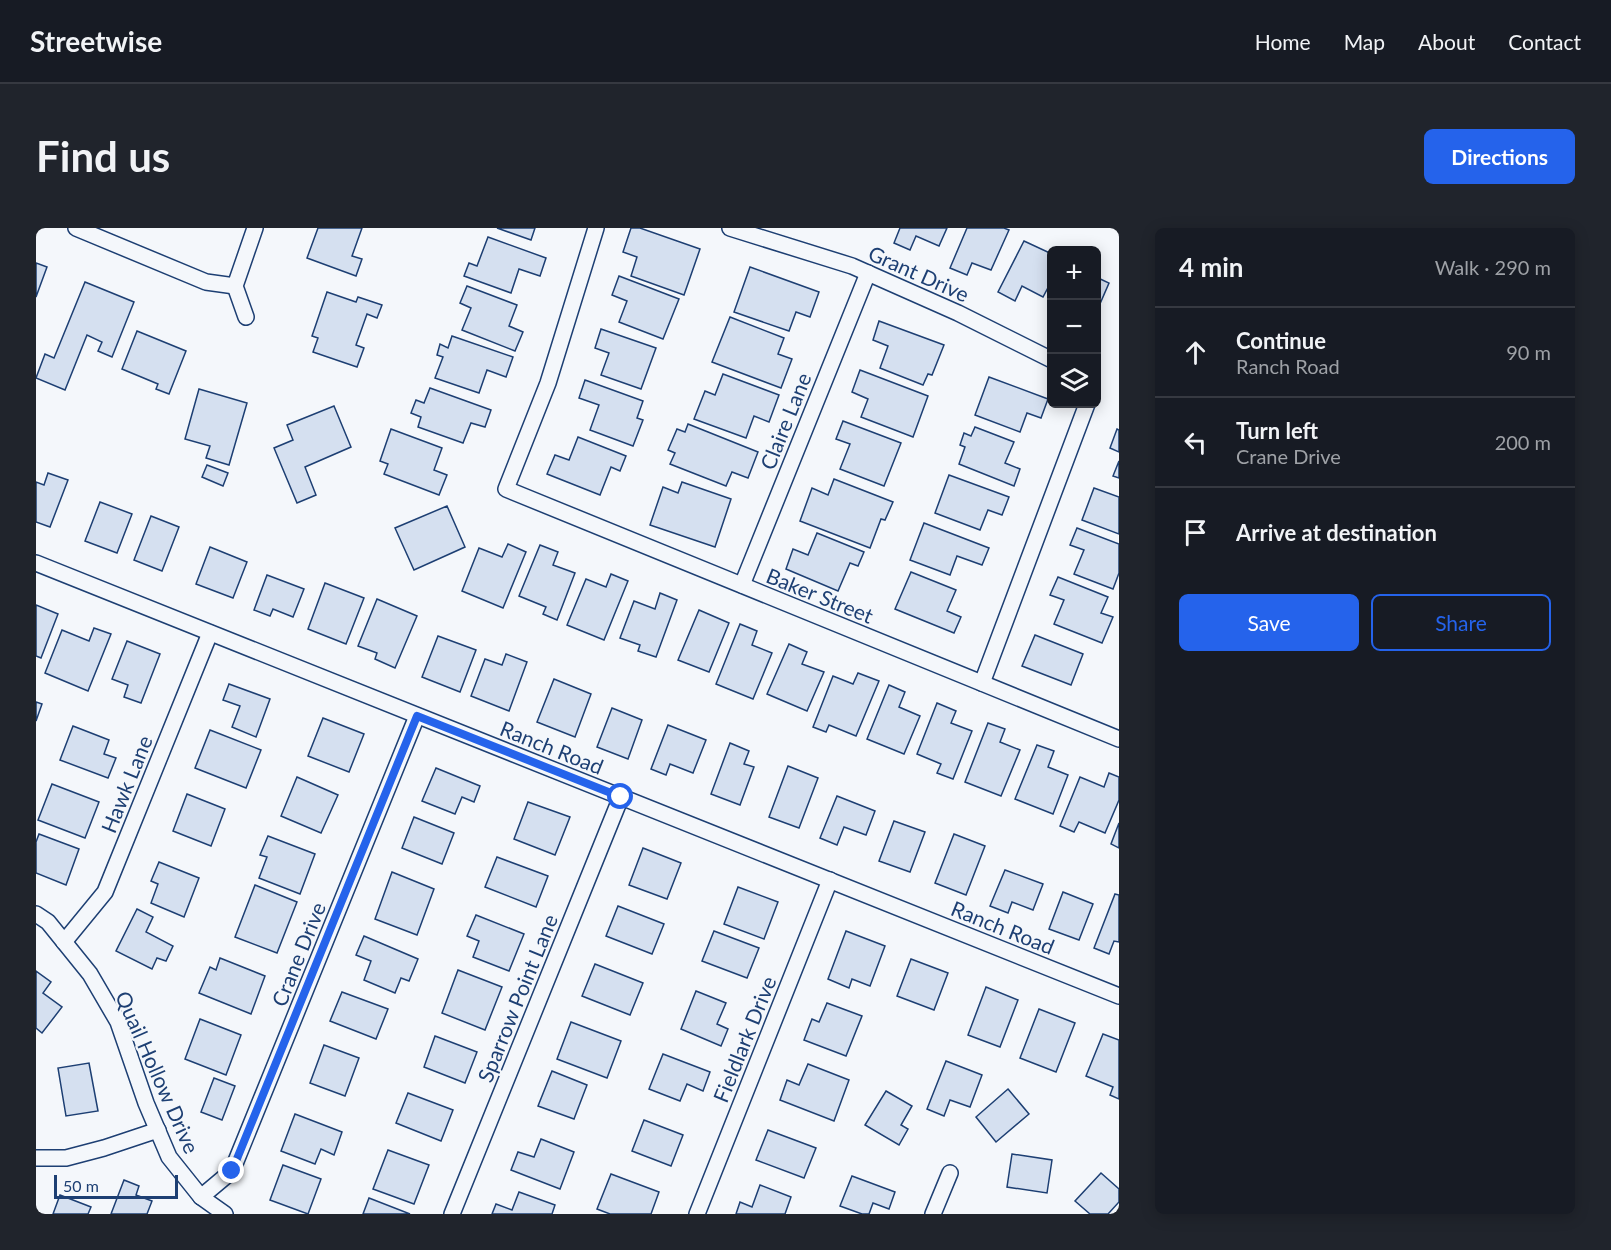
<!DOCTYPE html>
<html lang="en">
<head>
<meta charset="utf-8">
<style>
	body { margin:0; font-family:Lato,sans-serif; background:#20242c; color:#f1f3f6 }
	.controls { position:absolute; right:18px; top:18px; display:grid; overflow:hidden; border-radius:9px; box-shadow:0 3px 15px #0003 }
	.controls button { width:54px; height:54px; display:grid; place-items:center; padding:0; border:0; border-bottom:2px solid #363941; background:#171b24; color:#f1f3f6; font:30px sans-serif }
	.scale { position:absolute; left:18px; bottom:15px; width:124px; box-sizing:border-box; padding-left:6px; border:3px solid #1d3f73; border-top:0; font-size:16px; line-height:21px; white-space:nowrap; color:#1d3f73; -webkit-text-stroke:4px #f4f7fb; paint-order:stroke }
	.stop { position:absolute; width:18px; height:18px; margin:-14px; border:4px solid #2563eb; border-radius:50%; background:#fff }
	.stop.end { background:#2563eb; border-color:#fff; box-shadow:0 2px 6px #0008 }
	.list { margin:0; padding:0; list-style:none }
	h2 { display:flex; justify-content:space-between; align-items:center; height:78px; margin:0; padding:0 24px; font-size:26px }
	h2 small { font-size:20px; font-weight:400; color:#9ea1a6 }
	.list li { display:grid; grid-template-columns:39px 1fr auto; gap:18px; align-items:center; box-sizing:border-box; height:90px; padding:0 24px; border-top:2px solid #363941 }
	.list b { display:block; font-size:22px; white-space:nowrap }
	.list p { margin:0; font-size:20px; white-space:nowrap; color:#9ea1a6 }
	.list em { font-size:20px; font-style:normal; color:#9ea1a6 }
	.actions { display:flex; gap:12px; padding:18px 24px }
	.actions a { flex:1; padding:14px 0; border:2px solid #2563eb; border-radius:9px; text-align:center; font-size:21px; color:#2563eb }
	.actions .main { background:#2563eb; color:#fff }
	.icon { flex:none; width:33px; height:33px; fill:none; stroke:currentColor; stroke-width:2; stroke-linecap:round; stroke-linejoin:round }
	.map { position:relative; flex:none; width:1083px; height:986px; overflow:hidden; border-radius:9px }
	header { display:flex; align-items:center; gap:36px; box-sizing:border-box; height:84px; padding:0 30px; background:#171b24; border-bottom:2px solid #363941 }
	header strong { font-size:28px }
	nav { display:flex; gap:33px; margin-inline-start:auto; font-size:21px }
	.intro { display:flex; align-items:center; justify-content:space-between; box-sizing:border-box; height:144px; padding:0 36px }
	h1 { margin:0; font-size:42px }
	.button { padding:15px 27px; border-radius:9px; background:#2563eb; color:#fff; font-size:21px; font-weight:700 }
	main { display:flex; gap:36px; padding:0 36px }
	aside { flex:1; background:#171b24; border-radius:9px; box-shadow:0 3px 15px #0003 }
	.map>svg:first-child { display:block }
	.building { fill:#d5e0f0; stroke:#1d3f73; stroke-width:1.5 }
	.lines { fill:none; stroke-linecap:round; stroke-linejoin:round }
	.street-casing { stroke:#1d3f73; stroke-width:18 }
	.street { stroke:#f4f7fb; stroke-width:15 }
	.route { stroke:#2563eb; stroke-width:8 }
	.labels { text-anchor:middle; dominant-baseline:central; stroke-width:4.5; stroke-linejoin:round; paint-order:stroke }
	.street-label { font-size:21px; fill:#1d3f73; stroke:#f4f7fb }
</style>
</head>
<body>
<header>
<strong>Streetwise</strong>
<nav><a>Home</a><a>Map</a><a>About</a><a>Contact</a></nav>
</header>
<div class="intro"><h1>Find us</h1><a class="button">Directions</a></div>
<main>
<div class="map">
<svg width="1083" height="986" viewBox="0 0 1083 986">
	<rect width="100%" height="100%" fill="#f4f7fb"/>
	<g class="building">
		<path d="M282 0H326L316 28 326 31 320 48 271 30Z"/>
		<path d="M461 0H499L495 12Z"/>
		<path d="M595 0H604L664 21 648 67 595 48 601 29 587 24Z"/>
		<path d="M864 0H911L903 18 880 8 874 22 858 15Z"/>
		<path d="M931 0H968L973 2 955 42 936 35 931 47 914 40Z"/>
		<path d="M452 9 510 30 504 48 483 41 475 65 428 48 433 35 441 38Z"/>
		<path d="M988 13 1016 26V52L1007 69 986 58 979 73 962 64Z"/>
		<path d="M0 35 11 39 0 69Z"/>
		<path d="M714 39 783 64 774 89 760 84 753 103 698 84Z"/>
		<path d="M583 48 643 71 627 111 583 94 591 73 576 67Z"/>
		<path d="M1060 49 1073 55 1060 85Z"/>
		<path d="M49 54 98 74 76 129 62 123 66 114 51 107 29 162 0 150 9 126 18 130Z"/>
		<path d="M431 58 481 77 473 98 487 104 479 123 426 102 435 80 424 75Z"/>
		<path d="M291 64 320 74 322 69 346 77 341 90 331 86 320 117 328 120 321 139 277 124 282 110 276 108Z"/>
		<path d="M694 89 748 110 742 126 756 131 745 160 676 134Z"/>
		<path d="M843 93 908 117 896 147 892 146 887 157 844 140 852 118 837 112Z"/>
		<path d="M565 101 620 120 605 161 565 147 573 125 559 120Z"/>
		<path d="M101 103 150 123 133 166 120 161 122 156 86 141Z"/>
		<path d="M416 108 477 129 470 149 451 142 443 165 399 150 407 129 401 127 404 116 412 120Z"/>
		<path d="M824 142 892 168 877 209 825 189 832 171 816 164Z"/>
		<path d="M687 146 743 167 733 194 718 188 710 210 658 191 669 163 679 167Z"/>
		<path d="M953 149 1012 171 1005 190 991 185 984 204 939 187Z"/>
		<path d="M549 152 607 173 601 190 607 192 597 218 554 202 563 177 543 170Z"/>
		<path d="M394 160 455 182 449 199 435 195 427 215 382 199 385 189 375 185 380 172 388 175Z"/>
		<path d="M163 161 211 175 193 237 170 230 174 218 149 211Z"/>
		<path d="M298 178 315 219 269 239 280 267 261 275 238 220 257 212 251 197Z"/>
		<path d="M807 193 865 215 848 258 804 241 814 216 800 211Z"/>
		<path d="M652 196 722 224 712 250 696 244 690 258 634 236 639 225 632 222 641 201 649 204Z"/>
		<path d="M939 199 978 214 969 235 984 241 978 258 923 236 929 219 924 217 928 205 935 208Z"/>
		<path d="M355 201 406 220 398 242 411 247 403 267 348 246 352 236 344 233Z"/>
		<path d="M1081 201 1083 202V224L1074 220Z"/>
		<path d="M542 209 590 228 584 243 575 239 564 267 511 246 519 227 533 232Z"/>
		<path d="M1083 233V250L1077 248Z"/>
		<path d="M171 237 192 245 187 258 166 249Z"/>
		<path d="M12 245 32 252 14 299 0 294V254L8 257Z"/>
		<path d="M913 247 973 269 966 287 952 282 944 302 899 285Z"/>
		<path d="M798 251 857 274 849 292 845 291 834 320 764 293 776 260 792 267Z"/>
		<path d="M646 254 695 271 679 319 614 297 627 259 642 265Z"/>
		<path d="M1058 260 1083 269V306L1046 292Z"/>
		<path d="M64 274 96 286 81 325 49 313Z"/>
		<path d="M411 278 429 319 378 342 359 300Z"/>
		<path d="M115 288 143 299 126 343 98 332Z"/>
		<path d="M888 295 953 320 946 337 921 328 914 347 874 332Z"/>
		<path d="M1041 300 1083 316V345L1077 361 1038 346 1048 322 1034 317Z"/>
		<path d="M781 305 828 324 822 338 814 335 802 363 750 341 757 321 772 327Z"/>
		<path d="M472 316 490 324 467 380 426 363 443 320 466 329Z"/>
		<path d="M504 317 522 324 517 337 539 345 521 392 507 386 510 379 483 368Z"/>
		<path d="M174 319 211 334 197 370 160 356Z"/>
		<path d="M875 344 920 362 911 383 925 389 918 405 859 381Z"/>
		<path d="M575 346 592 353 568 412 531 397 550 351 570 359Z"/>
		<path d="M231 347 268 361 257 389 237 381 234 388 218 382Z"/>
		<path d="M1022 349 1072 369 1065 385 1077 389 1066 415 1018 396 1028 372 1014 367Z"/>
		<path d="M289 355 328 370 310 416 272 401Z"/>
		<path d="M624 365 641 372 620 429 602 423 604 417 584 410 598 373 619 381Z"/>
		<path d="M341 371 381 388 359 440 339 431 341 425 322 418Z"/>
		<path d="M0 377 22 386 5 430 0 428Z"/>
		<path d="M663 382 693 395 673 444 642 432Z"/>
		<path d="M704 396 721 403 716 417 736 425 717 471 680 456Z"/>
		<path d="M58 400 75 406 52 463 9 445 26 402 53 413Z"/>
		<path d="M999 407 1047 426 1035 457 986 438Z"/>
		<path d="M402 408 440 422 424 464 386 449Z"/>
		<path d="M91 413 124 426 105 475 88 469 92 457 76 451Z"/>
		<path d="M753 416 771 424 766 436 788 444 771 483 731 466Z"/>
		<path d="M470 426 491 434 473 483 435 468 449 431 466 437Z"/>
		<path d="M822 445 843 453 820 508 793 497 790 504 777 499 797 448 817 456Z"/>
		<path d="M518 451 555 466 539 509 501 494Z"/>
		<path d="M193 456 234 471 220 509 196 499 204 478 187 472Z"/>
		<path d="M853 457 869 464 863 479 884 488 868 526 831 511Z"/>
		<path d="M0 474 6 476 0 493Z"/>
		<path d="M901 475 920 483 915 495 936 503 917 551 901 545 905 536 881 526Z"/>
		<path d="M576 480 606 492 592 531 561 519Z"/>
		<path d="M287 490 328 506 313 544 272 528Z"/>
		<path d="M952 495 969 501 964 514 984 522 965 568 929 554Z"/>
		<path d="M632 497 670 512 657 545 634 536 630 547 615 541Z"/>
		<path d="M37 498 73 512 68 526 80 530 72 550 24 532Z"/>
		<path d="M174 502 225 522 210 560 159 540Z"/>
		<path d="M694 515 713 523 708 536 718 539 704 577 675 566Z"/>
		<path d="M1001 517 1018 523 1012 539 1032 547 1017 586 979 571Z"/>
		<path d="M752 538 782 550 763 600 733 589Z"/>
		<path d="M400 540 444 558 438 574 426 569 419 586 386 573Z"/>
		<path d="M1073 545 1083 549V572L1069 605 1043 594 1038 604 1024 598 1044 549 1068 559Z"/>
		<path d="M261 549 302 567 285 605 245 588Z"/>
		<path d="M16 556 63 574 49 610 2 592Z"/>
		<path d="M151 566 189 581 175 618 137 603Z"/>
		<path d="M801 568 839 583 830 607 808 599 801 617 784 610Z"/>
		<path d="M492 574 534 589 519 627 478 611Z"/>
		<path d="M378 589 418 605 406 636 366 620Z"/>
		<path d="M858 593 889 604 874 644 843 633Z"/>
		<path d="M1083 595V620L1075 616Z"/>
		<path d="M3 606 43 621 30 657 0 645V614Z"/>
		<path d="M918 606 949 618 930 667 899 655Z"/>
		<path d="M232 608 279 626 264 666 223 650 231 629 224 627Z"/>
		<path d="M607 620 645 635 631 671 593 657Z"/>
		<path d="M461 629 512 648 500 679 449 659Z"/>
		<path d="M123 634 163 650 148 689 115 675 122 656 115 653Z"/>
		<path d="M969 642 1007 656 997 682 976 674 972 685 954 678Z"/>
		<path d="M356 644 398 661 381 707 339 691Z"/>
		<path d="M219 657 261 674 241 725 199 709Z"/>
		<path d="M702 659 742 674 728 711 688 696Z"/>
		<path d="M1027 664 1057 676 1043 712 1013 701Z"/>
		<path d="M1079 666 1083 667V714L1078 713 1073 726 1058 720Z"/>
		<path d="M582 678 628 696 616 726 570 708Z"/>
		<path d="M101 681 117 689 110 704 137 718 130 733 121 730 116 741 80 723Z"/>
		<path d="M440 687 488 706 473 743 437 729 443 713 431 708Z"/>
		<path d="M678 703 723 720 711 750 666 733Z"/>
		<path d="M810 703 849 718 834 758 816 751 813 760 792 751Z"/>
		<path d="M328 708 382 731 373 753 365 750 359 765 328 752 335 733 320 727Z"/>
		<path d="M184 730 229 748 215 786 163 765 174 739 180 742Z"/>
		<path d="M875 731 912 745 898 782 861 768Z"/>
		<path d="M559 736 607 755 594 787 546 768Z"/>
		<path d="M422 742 466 759 449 802 406 785Z"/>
		<path d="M0 743 15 754 7 765 26 779 6 805 0 800Z"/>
		<path d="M950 759 982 772 964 819 932 807Z"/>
		<path d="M660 763 690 775 681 796 692 801 685 818 645 801Z"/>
		<path d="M306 764 352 781 340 811 294 793Z"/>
		<path d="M791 775 826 788 810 828 768 812 776 791 783 794Z"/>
		<path d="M1003 781 1039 795 1020 844 984 830Z"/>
		<path d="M164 791 205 807 190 847 149 831Z"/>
		<path d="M535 794 585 813 571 850 521 831Z"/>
		<path d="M1067 806 1083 812V871L1074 867 1077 859 1050 848Z"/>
		<path d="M399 808 441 824 429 855 388 839Z"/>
		<path d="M288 817 323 830 309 868 274 855Z"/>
		<path d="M627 826 674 844 667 863 651 856 644 873 613 861Z"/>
		<path d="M910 833 946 847 934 879 914 872 908 888 891 881Z"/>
		<path d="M53 835 62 883 30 888 22 840Z"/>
		<path d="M772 836 813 852 798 893 744 872 751 852 763 857Z"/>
		<path d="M516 843 551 857 538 891 502 878Z"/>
		<path d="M178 850 199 858 186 892 165 884Z"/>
		<path d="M972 861 993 886 960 914 940 889Z"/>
		<path d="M850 863 876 878 865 897 872 901 863 917 829 897Z"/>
		<path d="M372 865 417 882 405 913 360 895Z"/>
		<path d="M259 886 306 904 298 927 285 921 279 936 245 923Z"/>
		<path d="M608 892 647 907 635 938 596 923Z"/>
		<path d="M732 902 780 920 768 950 720 932Z"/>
		<path d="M505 911 538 924 524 961 475 942 482 924 498 929Z"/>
		<path d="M352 922 393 937 378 976 337 961Z"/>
		<path d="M976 926 1016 932 1011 965 971 959Z"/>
		<path d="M247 937 285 951 272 986 234 972Z"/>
		<path d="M1065 945 1083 961V974L1072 986H1054L1039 973Z"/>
		<path d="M575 946 623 964 615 986H574L561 981Z"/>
		<path d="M816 948 859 964 853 981 837 975 833 986H826L804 978Z"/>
		<path d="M88 952 103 958 100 967 116 973 111 986H75Z"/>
		<path d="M724 957 755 969 749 986H700L704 974 716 979Z"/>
		<path d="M483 964 519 977 516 986H456L460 976 476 982Z"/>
		<path d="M24 967 55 979 52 986H17Z"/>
		<path d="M333 970 374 986H327Z"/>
	</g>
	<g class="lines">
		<g class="street-casing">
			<g id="street">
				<path d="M40 0 170 54 199 58"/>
				<path d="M560 0 512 155 470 261 1083 511"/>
				<path d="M694 0 816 38 922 85 1016 132"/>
				<path d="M210 89 199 58 219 0"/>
				<path d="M0 335 1083 768"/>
				<path d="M706 357 832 45"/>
				<path d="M946 455 1051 176"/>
				<path d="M0 686 12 694 54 746 82 794 110 875 133 929 165 969 189 986"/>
				<path d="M28 714 69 664 174 405"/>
				<path d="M0 930H30L68 920 122 902"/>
				<path d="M165 969 196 943 381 488"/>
				<path d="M416 986 585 569"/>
				<path d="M661 986 794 652"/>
				<path d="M897 986 914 945"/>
			</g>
		</g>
		<use href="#street" class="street"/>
	</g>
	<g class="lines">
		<path class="route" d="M196 943 381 488 585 569"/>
	</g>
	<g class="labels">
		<g class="street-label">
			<text transform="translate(883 45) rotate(24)">Grant Drive</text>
			<text transform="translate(749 193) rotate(-68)">Claire Lane</text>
			<text transform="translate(784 367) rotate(22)">Baker Street</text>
			<text transform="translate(516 519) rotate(22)">Ranch Road</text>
			<text transform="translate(90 556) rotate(-68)">Hawk Lane</text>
			<text transform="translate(967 699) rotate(22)">Ranch Road</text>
			<text transform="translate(262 726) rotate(-68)">Crane Drive</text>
			<text transform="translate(481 770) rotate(-68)">Sparrow Point Lane</text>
			<text transform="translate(708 811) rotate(-68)">Fieldlark Drive</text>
			<text transform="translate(122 844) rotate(66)">Quail Hollow Drive</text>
		</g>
	</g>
</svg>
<div class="controls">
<button>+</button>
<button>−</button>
<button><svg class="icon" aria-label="layers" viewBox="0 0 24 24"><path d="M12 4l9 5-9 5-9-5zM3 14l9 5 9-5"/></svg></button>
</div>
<div class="scale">50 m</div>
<div class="stop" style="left:585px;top:569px"></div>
<div class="stop end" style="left:196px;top:943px"></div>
</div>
<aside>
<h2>4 min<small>Walk · 290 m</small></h2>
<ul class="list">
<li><svg class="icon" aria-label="ahead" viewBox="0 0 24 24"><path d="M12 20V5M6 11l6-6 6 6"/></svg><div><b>Continue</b><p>Ranch Road</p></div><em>90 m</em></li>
<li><svg class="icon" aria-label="left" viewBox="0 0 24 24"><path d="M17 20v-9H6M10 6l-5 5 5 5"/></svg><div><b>Turn left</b><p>Crane Drive</p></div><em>200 m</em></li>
<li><svg class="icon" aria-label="arrive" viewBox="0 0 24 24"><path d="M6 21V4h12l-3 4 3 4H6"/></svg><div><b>Arrive at destination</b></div></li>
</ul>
<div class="actions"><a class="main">Save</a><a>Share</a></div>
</aside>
</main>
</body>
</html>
